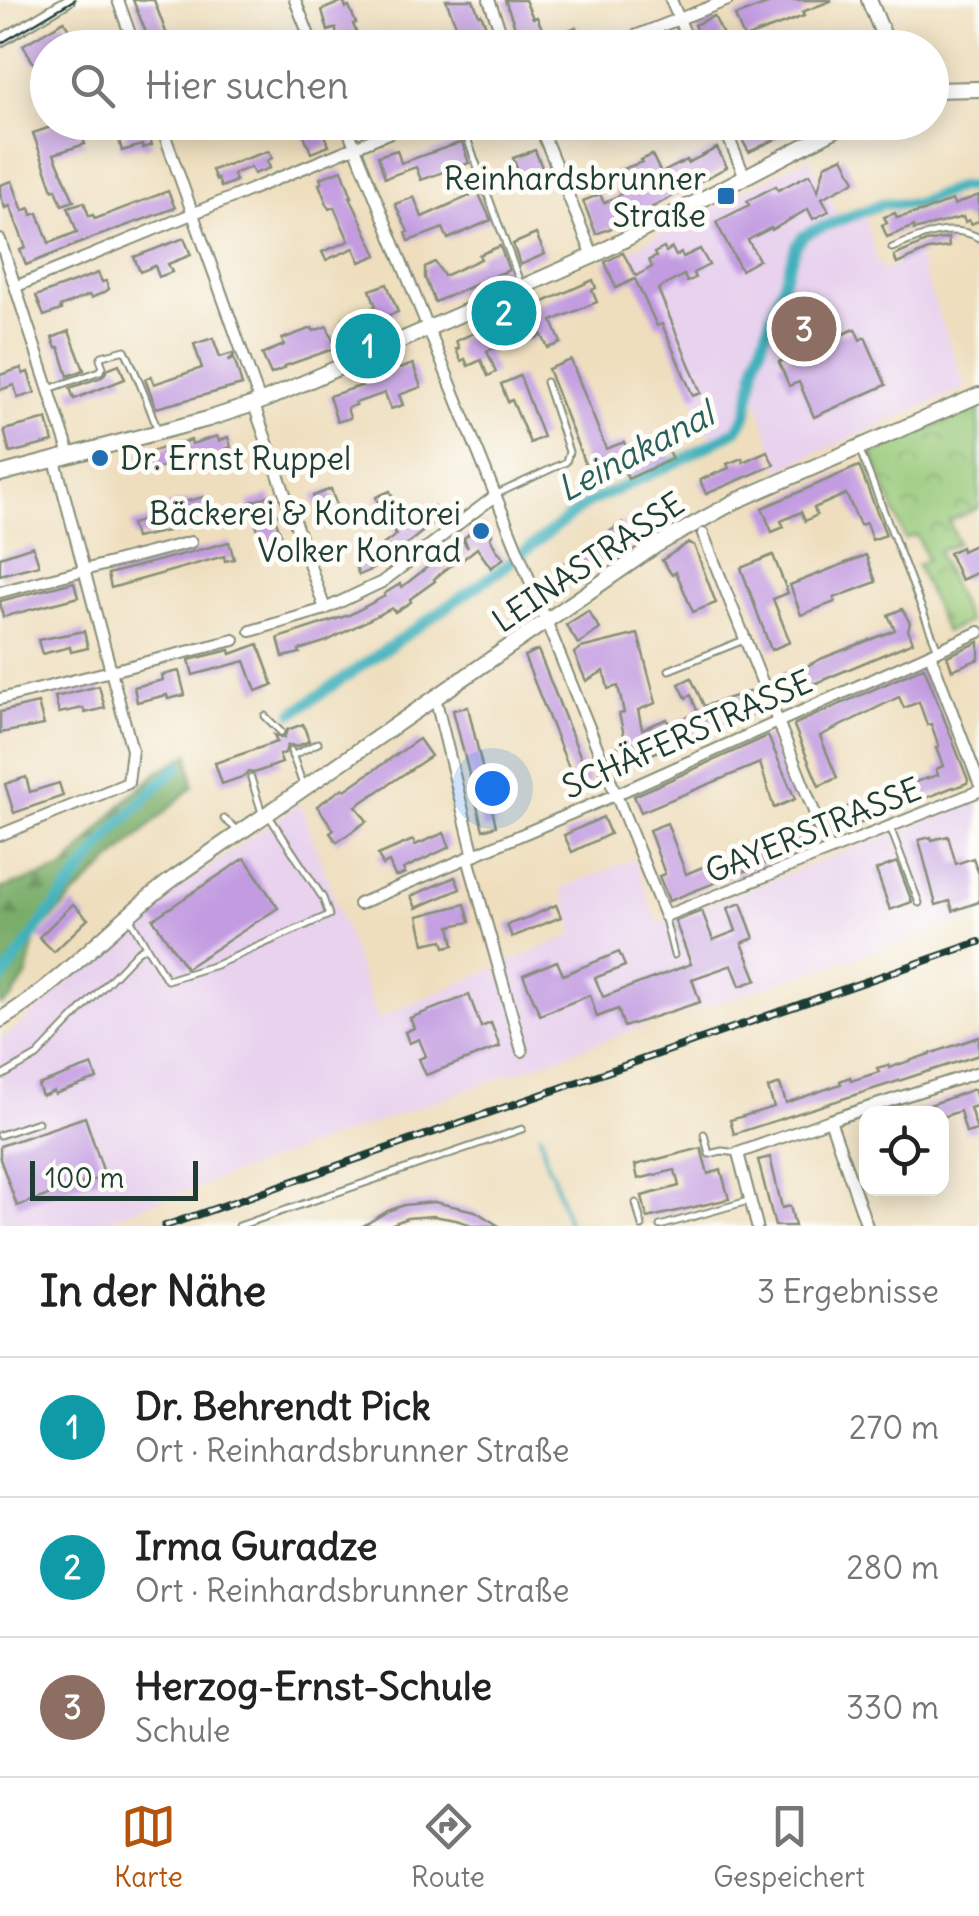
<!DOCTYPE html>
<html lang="de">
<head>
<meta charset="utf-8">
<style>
	body { margin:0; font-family:Delius,sans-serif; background:#f6f6f6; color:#222 }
	.controls { position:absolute; right:30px; bottom:30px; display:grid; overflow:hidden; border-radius:20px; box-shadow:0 5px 25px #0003 }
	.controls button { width:90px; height:90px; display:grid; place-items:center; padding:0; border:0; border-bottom:2px solid #e0e0e0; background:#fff; color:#222; font:50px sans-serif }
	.scale { position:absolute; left:30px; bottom:25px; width:168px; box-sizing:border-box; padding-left:10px; border:5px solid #1f3d34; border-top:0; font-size:28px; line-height:35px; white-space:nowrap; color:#1f3d34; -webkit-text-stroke:8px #fdfcf7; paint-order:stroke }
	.you { position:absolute; left:492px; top:788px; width:35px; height:35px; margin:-25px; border:8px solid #fff; border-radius:50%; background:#1a73e8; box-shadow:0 0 0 15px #1a73e833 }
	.badge { display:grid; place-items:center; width:65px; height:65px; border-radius:50%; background:#b45309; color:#fff; font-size:32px; font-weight:700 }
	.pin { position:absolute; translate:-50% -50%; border:5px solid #fff; box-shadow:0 2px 10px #0006 }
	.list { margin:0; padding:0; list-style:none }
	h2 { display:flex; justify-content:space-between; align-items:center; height:130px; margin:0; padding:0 40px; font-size:42px }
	h2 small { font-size:32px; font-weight:400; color:#767676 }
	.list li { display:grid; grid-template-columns:65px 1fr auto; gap:30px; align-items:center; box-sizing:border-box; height:140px; padding:0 40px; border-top:2px solid #e0e0e0 }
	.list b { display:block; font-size:38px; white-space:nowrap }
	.list p { margin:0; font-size:32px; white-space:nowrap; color:#767676 }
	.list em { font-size:32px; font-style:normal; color:#767676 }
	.icon { flex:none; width:55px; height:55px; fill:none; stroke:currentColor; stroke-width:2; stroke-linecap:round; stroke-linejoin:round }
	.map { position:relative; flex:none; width:979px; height:1226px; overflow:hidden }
	.search { position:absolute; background:#fff; box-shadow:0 5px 25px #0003; left:30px; right:30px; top:30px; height:110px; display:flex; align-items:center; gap:25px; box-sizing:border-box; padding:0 35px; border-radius:55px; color:#767676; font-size:38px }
	.sheet { height:550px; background:#fff }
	nav { display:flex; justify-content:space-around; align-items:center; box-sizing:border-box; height:140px; border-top:2px solid #e0e0e0; background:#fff; font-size:28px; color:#767676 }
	nav a { display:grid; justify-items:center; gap:5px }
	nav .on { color:#b45309 }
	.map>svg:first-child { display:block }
	.built { fill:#e8d2ee }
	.forest { fill:url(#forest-firs); stroke:#4c754e; stroke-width:2.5 }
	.park { fill:url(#park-crowns); stroke:#5c8356; stroke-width:2.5 }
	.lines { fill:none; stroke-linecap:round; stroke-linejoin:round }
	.stream { stroke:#41b1bb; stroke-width:4 }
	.canal { stroke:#41b1bb; stroke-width:11 }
	.building { fill:#c29be1 }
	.lane-casing { stroke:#868e78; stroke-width:9 }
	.street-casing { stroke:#868e78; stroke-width:14 }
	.secondary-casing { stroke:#868e78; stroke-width:18 }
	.lane { stroke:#fff; stroke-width:5 }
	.street { stroke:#fff; stroke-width:10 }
	.secondary { stroke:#fff; stroke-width:14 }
	.tram { stroke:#1f3d34; stroke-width:2.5 }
	.rail-casing { stroke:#1f3d34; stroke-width:8 }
	.rail { stroke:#fdfcf7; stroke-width:4; stroke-dasharray:11; stroke-linecap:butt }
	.poi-dot { fill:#1f6fb2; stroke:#fdfcf7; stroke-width:4 }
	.labels { text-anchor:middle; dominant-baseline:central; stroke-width:10; stroke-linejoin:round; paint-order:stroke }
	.poi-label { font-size:32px; fill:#1f3d34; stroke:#fdfcf7; text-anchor:end }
	.street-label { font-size:32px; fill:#1f3d34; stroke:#fdfcf7 }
	.water-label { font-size:35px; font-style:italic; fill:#29605c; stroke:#fdfcf7 }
</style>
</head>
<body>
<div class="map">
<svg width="979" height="1226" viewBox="0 0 979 1226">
	<defs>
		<pattern id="forest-firs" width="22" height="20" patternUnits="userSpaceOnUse" patternTransform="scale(2.5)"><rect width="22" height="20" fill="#7aad69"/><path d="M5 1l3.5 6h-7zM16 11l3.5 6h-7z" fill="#638e57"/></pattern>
		<pattern id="park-crowns" width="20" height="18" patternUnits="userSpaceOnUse" patternTransform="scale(2.5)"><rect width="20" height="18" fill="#98c979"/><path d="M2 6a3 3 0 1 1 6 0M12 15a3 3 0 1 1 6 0" fill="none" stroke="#7ba464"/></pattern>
	</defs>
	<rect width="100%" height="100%" fill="#fdfcf7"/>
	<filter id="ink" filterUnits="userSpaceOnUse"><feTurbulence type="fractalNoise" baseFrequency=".01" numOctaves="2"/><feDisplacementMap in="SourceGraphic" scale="20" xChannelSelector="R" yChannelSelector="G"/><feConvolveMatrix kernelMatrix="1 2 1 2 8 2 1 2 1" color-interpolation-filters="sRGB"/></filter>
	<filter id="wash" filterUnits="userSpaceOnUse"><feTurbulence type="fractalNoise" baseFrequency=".0048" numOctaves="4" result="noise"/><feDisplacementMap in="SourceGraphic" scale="40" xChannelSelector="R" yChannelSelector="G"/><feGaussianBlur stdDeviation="2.25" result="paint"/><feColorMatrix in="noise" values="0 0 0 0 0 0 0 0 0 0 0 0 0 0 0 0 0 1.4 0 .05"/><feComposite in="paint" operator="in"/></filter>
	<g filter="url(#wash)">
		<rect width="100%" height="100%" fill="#eedebd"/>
		<g class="built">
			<path d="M809 157 842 222 864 214 877 261 883 270 917 256 966 388 780 469 756 398 752 399 750 411 736 434 714 445 630 250Z"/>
			<path d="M979 800V917L636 1029 88 1226H2L0 1221V1038L11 1033 150 909 300 803 377 1019 575 934 562 888 634 859 658 924Z"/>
		</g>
		<path class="forest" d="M189 754 193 786 77 893 36 936 27 975 12 998 0 1005V889L64 869 122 804 159 771Z"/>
		<path class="park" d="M979 407V508L949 521 958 543 938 552 968 622 945 632 917 565 927 560 917 535 905 539 872 453Z"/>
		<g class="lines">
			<path class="stream" d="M540 1134 548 1167 552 1172 569 1226"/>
			<g class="canal">
				<path d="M293 713 499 571 586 504 683 459 737 430 747 414 757 358 796 246 803 236 812 231 882 204H915L959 187 979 186"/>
				<path d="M0 983 41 924 116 828 179 765"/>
			</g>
		</g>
		<g id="blocks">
			<g class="building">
				<path d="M133 0H154L170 43 152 48Z"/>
				<path d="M446 0H473L479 15 481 14 495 48H465Z"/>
				<path d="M505 0H525L533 18 537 17 546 38 576 27 582 46 523 48Z"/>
				<path d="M778 0H831V1L802 12 804 16 744 38 735 16Z"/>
				<path d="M343 1 346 8 349 7 356 23 353 24 363 48H337L336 28 328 31 322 10Z"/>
				<path d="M714 16 723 35 720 36 722 40 710 45 708 41 702 43 694 25Z"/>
				<path d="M64 21 74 37 55 48H48V57L34 64 23 45Z"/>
				<path d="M49 122H77L85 144 54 154 74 201 62 205 56 189 53 190 33 133 51 127Z"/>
				<path d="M299 122H320L329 146 311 153Z"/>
				<path d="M765 122H811L749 152 740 136Z"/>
				<path d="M144 123 152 145 143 148 142 145 122 151 119 140 126 138 127 129Z"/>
				<path d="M462 142 469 163 421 180 416 167 385 178 378 156 397 150 401 163Z"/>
				<path d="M717 148 727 167 617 226 596 234 583 201 600 194 604 203 621 194 612 173 642 162 641 160 652 155 661 173 687 160 688 163Z"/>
				<path d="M535 150 545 175 523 184 513 158Z"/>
				<path d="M269 151 272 158 267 161 270 168 254 174 251 167 233 174 236 181 221 187 218 179 216 180 212 170Z"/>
				<path d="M843 157 855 181 822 198 829 211 813 219 808 209 772 230 771 228 748 240 759 260 741 270 716 222 749 205 747 201 776 186 778 190 810 174 818 191 825 165Z"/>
				<path d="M342 170 352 197H350L377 255 360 262 354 248 326 260 322 252 349 241 334 207 329 209 319 184 322 183 320 178Z"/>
				<path d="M12 181 23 211 30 208 32 215 38 213 49 243 77 232 68 207 84 202 89 216 93 215 95 219 168 191 175 208 95 237 26 265 20 250 26 248 10 206 5 208 0 194V185Z"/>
				<path d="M478 192 491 220 448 239 443 228 409 241 406 233 408 232 395 204 414 197 422 217Z"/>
				<path d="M979 195V221L971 224 969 220 965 222 963 217 914 230V226L887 237 882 225 887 223 884 217 895 213 897 218 927 210 952 200 954 205Z"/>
				<path d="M536 234 545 254 520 265 513 244Z"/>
				<path d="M184 238 191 255 168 264 172 272 159 277 155 266 140 272 134 257Z"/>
				<path d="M948 238 949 247 928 250 897 264 894 256 926 242Z"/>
				<path d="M500 246 509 270 435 302 425 278V267L435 262 444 276 481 259 479 255Z"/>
				<path d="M664 248 666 252 672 248 676 256 681 253 683 257 700 249 709 265 693 273 695 278 687 282 684 275 658 289 701 393 693 396 662 324 657 326 635 279 616 288 605 262 623 253 636 276 652 267 649 260 656 257 654 253Z"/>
				<path d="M98 273 102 282 106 281 109 289 105 292 91 298 89 295 60 307 61 310 44 316 36 296Z"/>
				<path d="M593 280 596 288 592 290 597 302 552 321 561 343 548 348 542 335 527 342 524 334 487 351 496 372 488 376 481 360 468 366 465 359 461 361 456 349 459 348 456 341Z"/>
				<path d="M387 284 398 312 373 321 376 329 351 339 343 319 376 306 370 290Z"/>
				<path d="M327 326 336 348 285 366V368L271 374 262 354 284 345 282 339 312 328 314 331Z"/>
				<path d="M855 329 860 340 865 337 886 385 814 417 799 382 789 386 779 362Z"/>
				<path d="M69 331 84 370 68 376 59 347 56 348 52 338Z"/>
				<path d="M213 338 220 357 233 353 234 355 228 361 234 358 242 385 156 408 145 379 151 376 154 384 202 368 194 344Z"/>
				<path d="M571 360 606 449 624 442 633 465 651 457 649 451 665 444 672 459 628 479 620 459 588 472 548 369Z"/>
				<path d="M119 364 125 379 74 399 70 388 102 377 109 368Z"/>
				<path d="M413 364 421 387 399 395 403 405 391 409 385 393 355 403 356 405 347 408 350 418 337 422 329 396 364 385 363 383 387 375 386 373Z"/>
				<path d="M21 368 23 374 28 372 35 393 18 398 14 385 0 390V375Z"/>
				<path d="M520 376 543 437 530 443 512 400 508 402 501 384Z"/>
				<path d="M47 419 53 442 10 453 4 430Z"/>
				<path d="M217 436 219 441 228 437 231 447 225 449 227 455 218 458 217 454 206 458 205 455 147 471 142 454 191 440 192 444Z"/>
				<path d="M767 451 774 465 706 494 700 480 729 468 727 464 742 458 743 462Z"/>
				<path d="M859 466 886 535 872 540 866 523 860 525 846 494 814 508 817 515 805 521 801 512 781 521 784 527 772 532 762 508Z"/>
				<path d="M331 489 342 522 325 528 313 496Z"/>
				<path d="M390 491 405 529 434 506 442 516 407 544 371 570 359 575 354 563 378 552 376 550 396 535 385 513 382 514 376 497Z"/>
				<path d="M270 495 277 515 274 516 289 555 279 559 275 547 266 551 248 503Z"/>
				<path d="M204 497 207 511 178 518 181 528 135 538 131 524 158 517 156 509Z"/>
				<path d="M482 523 492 534 490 538 496 549 504 558 491 568 477 548 462 560 460 558 434 579 435 581 410 599 411 602 395 612 392 608 327 641 299 650 300 653 283 657 278 638 349 615 385 596 384 594 400 584 402 587 462 540 468 548 464 538Z"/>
				<path d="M622 523 633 539 574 580 563 564Z"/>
				<path d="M229 542 234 559 225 561 224 556 111 588 108 574Z"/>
				<path d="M688 543 694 545 716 603 693 612 676 572 672 575 662 560Z"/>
				<path d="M979 543V572L961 580 949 553 961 547 962 551Z"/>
				<path d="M33 546 39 565 0 575V557Z"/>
				<path d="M773 555 788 593 773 599 790 642 771 650 741 568Z"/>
				<path d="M866 555 876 582 834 598 835 602 801 615 790 585Z"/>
				<path d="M74 582 78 597 3 617 0 601Z"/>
				<path d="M902 609 910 623 908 630 913 642 790 694 781 674 794 669 795 672 823 658 895 630 888 615Z"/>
				<path d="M588 611 600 629 578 644 566 625Z"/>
				<path d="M84 631 88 648 71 652 70 647 42 654 38 640Z"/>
				<path d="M638 634 656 703 638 710 642 729 667 719 669 725 698 713 691 695 686 698 679 684 691 678 704 706 751 691 758 711 703 733 702 731 624 767 616 747 626 743 619 714 624 713 618 686 608 689 604 671 586 681 574 653 581 648Z"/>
				<path d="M979 642V659L952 670 947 656Z"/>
				<path d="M258 644 273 685 256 691 245 661 193 675 189 660 230 650 231 654Z"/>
				<path d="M538 650 591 783 577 788 524 656Z"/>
				<path d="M924 667 968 780 967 783 954 788 953 787 887 814 840 830 834 826 830 814 895 788 938 775 936 769 943 766 936 748 939 747 931 724 927 725 919 702 904 708 899 697 820 736 837 778 819 786 794 726 795 724Z"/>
				<path d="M179 671 185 695 168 699 167 695 137 702 134 687 163 680 162 675Z"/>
				<path d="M99 686 105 708 85 713 83 708 59 713 55 697Z"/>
				<path d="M38 703 44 725 0 733V712Z"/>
				<path d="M468 707 496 826 483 830 453 710Z"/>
				<path d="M303 724 309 741 296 747 291 745 287 746 285 753 279 755 282 763 254 773 248 772 245 776 222 784 215 763 277 742 274 735 284 738 287 730Z"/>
				<path d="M768 736 795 799 774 808 760 763 641 812 634 796Z"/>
				<path d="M419 739 431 756 356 806 367 821 337 842 330 833 334 830 317 806 343 788 345 790Z"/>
				<path d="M26 777 30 792 59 783 63 796 14 813 5 784Z"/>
				<path d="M603 817 610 834 572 852 564 835Z"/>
				<path d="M809 822 815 838 813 844 669 901 659 876 665 874 649 830 667 823 686 874Z"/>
				<path d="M444 833 450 847 403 869 405 873 399 876H395L389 862 383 865 378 855 413 840 415 845Z"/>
				<path d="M948 836 956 864 973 858 979 874V902L953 911 950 901 936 905 919 840 931 837 932 840Z"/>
				<path d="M245 858 278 908 186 968 153 919Z"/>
				<path d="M897 862 912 902 890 910 876 870Z"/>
				<path d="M455 877 460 889 416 908 411 896Z"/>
				<path d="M741 903 754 938 742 943 757 980 740 986 732 965 692 979 700 1002 624 1027 618 1009 597 1017 590 995 540 1015 523 975 557 961 563 975 619 952 625 966 595 978 603 997 691 964 675 921 702 911 713 940 736 931 728 908Z"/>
				<path d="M73 904 88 919 54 952 39 937Z"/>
				<path d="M465 904 470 922 450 926 454 945 445 947 443 940 424 944 418 916Z"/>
				<path d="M556 905 561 917 512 937 507 925 520 920 521 921Z"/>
				<path d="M469 995 481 1027 491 1023 500 1047 426 1075 419 1059 426 1056 419 1039 409 1043 405 1032 414 1028 410 1018Z"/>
				<path d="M979 1037V1055L734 1134 730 1120 774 1107 768 1088 780 1084 786 1103 841 1084 840 1081 850 1077 851 1081 879 1072 877 1068 888 1065 889 1068Z"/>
				<path d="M92 1065 97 1079 55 1094 54 1091 42 1096 38 1085Z"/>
				<path d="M974 1089 979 1105 970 1108 977 1130 966 1133 960 1111 942 1117V1114H905Z"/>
				<path d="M85 1117 105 1176 17 1206 0 1159V1146Z"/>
				<path d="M701 1148 708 1174 721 1170 729 1199 647 1218 642 1196 679 1186 675 1170 638 1179 635 1165Z"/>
				<path d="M770 1157 782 1208 790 1206 795 1226H775L758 1160Z"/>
				<path d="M434 1202 475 1211 499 1226H468L469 1224 456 1220 433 1216 407 1218 388 1226H363L388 1211 404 1205Z"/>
			</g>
		</g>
	</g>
	<g filter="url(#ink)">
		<use href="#blocks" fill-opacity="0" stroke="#868e78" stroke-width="2.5"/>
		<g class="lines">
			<g class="lane-casing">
				<g id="lane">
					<path d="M461 122 521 285"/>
					<path d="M892 248C919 237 951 222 979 238"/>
					<path d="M49 389 100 371 103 367 100 359 102 356 125 350C138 377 148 403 158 431"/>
					<path d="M859 448 938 650"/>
					<path d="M497 494 566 462 569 452 546 382"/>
					<path d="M669 670 744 640"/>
					<path d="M265 716 281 732"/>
					<path d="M291 751 303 785"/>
					<path d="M292 756 318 743"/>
					<path d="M251 778 262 813"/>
					<path d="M224 819 238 830"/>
					<path d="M890 827 919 903"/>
					<path d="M665 919 674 955"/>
					<path d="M146 946 167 980 216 965 329 915 323 898 269 816"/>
					<path d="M0 1077 37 1056 137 952 146 946 129 917"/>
					<path d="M704 1134 709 1154 722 1151 738 1153"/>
					<path d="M0 1135 38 1122"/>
					<path d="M636 1203 642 1226"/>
					<path d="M239 1226 522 1129"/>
					<path d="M660 1226 748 1201"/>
				</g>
			</g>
			<g class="street-casing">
				<g id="street">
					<path d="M118 0 135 48"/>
					<path d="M295 0 314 48"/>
					<path d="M489 0 507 48"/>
					<path d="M671 0 691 48"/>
					<path d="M0 41 69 0"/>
					<path d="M604 48 728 0"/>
					<path d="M160 122 260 402"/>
					<path d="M345 122 665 916 979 791"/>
					<path d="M538 122 593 256"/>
					<path d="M722 122 745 177"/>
					<path d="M0 240 70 455"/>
					<path d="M17 286 415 122"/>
					<path d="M254 405 325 609"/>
					<path d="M703 534 829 849"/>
					<path d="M0 592 191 542"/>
					<path d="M251 631 325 609 382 582 495 496"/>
					<path d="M930 654 979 783"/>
					<path d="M435 697 474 856"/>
					<path d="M0 699 234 640"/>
					<path d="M0 835 128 783 132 750 55 460"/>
					<path d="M468 858 522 1051"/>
					<path d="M359 904 617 794 979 632"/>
					<path d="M830 1120 867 1226"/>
					<path d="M757 1226 738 1153 830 1120 979 1072"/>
				</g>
			</g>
			<g class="secondary-casing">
				<g id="secondary">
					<path d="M869 0 889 48"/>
					<path d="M932 90 979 89"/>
					<path d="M0 474 208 419 260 402 593 256 850 122"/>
					<path d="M0 1020C64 982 114 922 174 878L655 546 736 501 979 395"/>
				</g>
			</g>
			<use href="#lane" class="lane"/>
			<use href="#street" class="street"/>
			<use href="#secondary" class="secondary"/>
			<path class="tram" d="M0 44 74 0"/>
			<g class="rail-casing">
				<path id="rail" d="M165 1226 979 942"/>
			</g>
			<use href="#rail" class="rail"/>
		</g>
	</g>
	<g class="poi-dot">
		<rect x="716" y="186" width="20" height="20" rx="5"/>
		<circle cx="100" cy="458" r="10"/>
		<circle cx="481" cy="531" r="10"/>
	</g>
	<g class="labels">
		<g class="poi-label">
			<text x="706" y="178">Reinhardsbrunner<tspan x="706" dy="37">Straße</tspan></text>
			<text x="120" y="458" text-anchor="start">Dr. Ernst Ruppel</text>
			<text x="461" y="513">Bäckerei &amp; Konditorei<tspan x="461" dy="37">Volker Konrad</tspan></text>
		</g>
		<g class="street-label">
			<text transform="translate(588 562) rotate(-34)">LEINASTRASSE</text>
			<text transform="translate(687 734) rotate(-24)">SCHÄFERSTRASSE</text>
			<text transform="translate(813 830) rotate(-22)">GAYERSTRASSE</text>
		</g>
		<g class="water-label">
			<text transform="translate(635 451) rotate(-28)">Leinakanal</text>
		</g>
	</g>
</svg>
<div class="controls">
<button><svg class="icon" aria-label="locate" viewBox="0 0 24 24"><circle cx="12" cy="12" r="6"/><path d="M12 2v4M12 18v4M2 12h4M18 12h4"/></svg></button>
</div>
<div class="scale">100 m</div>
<div class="you"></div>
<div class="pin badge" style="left:368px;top:346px;background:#0f9aa8">1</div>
<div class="pin badge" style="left:504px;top:313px;background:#0f9aa8">2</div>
<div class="pin badge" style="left:804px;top:329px;background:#8d6e63">3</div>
<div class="search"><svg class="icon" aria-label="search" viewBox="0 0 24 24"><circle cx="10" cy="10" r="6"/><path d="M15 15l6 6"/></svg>Hier suchen</div>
</div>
<section class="sheet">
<h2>In der Nähe<small>3 Ergebnisse</small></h2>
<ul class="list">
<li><span class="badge" style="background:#0f9aa8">1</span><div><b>Dr. Behrendt Pick</b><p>Ort · Reinhardsbrunner Straße</p></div><em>270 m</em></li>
<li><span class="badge" style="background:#0f9aa8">2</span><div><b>Irma Guradze</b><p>Ort · Reinhardsbrunner Straße</p></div><em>280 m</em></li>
<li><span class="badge" style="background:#8d6e63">3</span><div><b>Herzog-Ernst-Schule</b><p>Schule</p></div><em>330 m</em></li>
</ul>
</section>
<nav>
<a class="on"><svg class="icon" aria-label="map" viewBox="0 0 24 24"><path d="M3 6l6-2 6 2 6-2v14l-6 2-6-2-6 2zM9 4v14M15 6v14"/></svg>Karte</a>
<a><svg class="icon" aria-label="directions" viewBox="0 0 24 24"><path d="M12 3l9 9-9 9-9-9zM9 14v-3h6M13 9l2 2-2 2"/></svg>Route</a>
<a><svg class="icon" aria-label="saved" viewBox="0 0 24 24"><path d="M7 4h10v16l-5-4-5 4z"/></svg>Gespeichert</a>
</nav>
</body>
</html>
